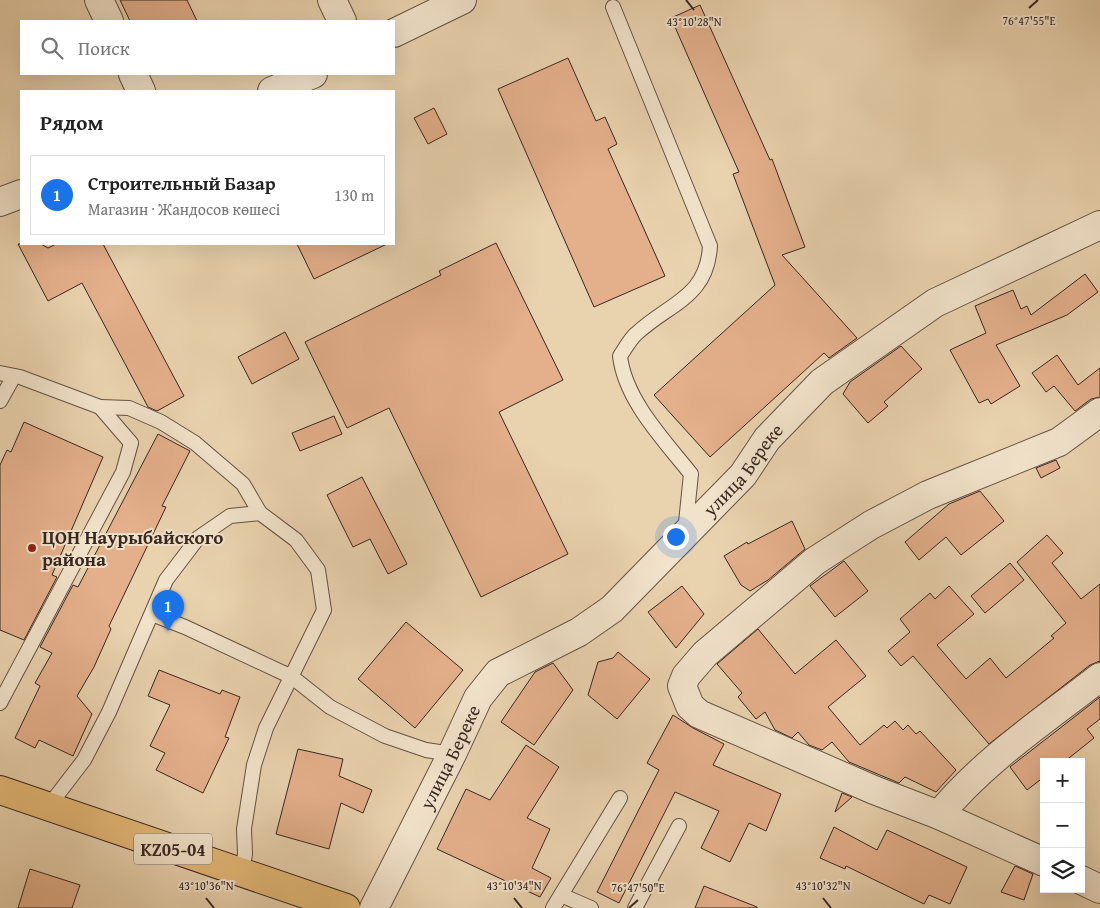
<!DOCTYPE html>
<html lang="ru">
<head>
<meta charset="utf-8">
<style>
	body { margin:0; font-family:"Gentium Book Plus",serif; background:#f6f6f6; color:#222 }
	.controls { position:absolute; right:15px; bottom:15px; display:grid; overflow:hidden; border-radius:0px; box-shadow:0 5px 20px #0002 }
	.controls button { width:45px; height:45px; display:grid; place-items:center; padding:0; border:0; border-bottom:1px solid #e0e0e0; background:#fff; color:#222; font:25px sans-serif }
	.you { position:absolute; left:675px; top:536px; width:18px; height:18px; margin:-12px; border:4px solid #fff; border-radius:50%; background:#1a73e8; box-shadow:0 0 0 8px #1a73e833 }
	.badge { display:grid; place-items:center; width:32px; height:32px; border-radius:50%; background:#1a73e8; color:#fff; font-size:16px; font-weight:700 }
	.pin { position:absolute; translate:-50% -41px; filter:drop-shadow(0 1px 2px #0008) }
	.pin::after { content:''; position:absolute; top:26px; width:18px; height:15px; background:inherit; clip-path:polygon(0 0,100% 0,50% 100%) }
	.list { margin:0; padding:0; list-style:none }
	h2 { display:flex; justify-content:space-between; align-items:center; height:65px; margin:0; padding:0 20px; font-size:21px }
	h2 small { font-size:16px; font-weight:400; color:#767676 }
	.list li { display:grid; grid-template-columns:32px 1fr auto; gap:15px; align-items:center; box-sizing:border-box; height:80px; margin:0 10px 10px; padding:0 10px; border:1px solid #e0e0e0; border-radius:0px }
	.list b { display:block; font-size:19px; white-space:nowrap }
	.list p { margin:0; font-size:16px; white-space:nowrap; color:#767676 }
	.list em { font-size:16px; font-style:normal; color:#767676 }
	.icon { flex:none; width:28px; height:28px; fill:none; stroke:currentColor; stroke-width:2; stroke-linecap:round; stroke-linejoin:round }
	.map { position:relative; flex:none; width:1100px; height:908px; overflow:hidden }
	.search { position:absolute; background:#fff; box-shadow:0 5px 20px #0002; left:20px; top:20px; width:375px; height:55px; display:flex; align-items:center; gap:12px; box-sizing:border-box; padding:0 18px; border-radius:0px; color:#767676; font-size:19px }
	.panel { position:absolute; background:#fff; box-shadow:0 5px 20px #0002; left:20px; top:90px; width:375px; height:155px; border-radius:0px }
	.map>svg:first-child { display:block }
	.building { fill:#e4b08c; stroke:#372720 }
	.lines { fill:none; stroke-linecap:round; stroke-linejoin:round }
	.lane-casing { stroke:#645244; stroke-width:16 }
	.street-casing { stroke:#645244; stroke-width:30 }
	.primary-casing { stroke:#372720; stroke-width:30 }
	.lane { stroke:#f1e2ca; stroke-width:14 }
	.street { stroke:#f1e2ca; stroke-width:28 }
	.primary { stroke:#e4b977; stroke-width:28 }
	.ticks { fill:none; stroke:#372720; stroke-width:2 }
	.poi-dot { fill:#8f2418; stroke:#f1e2ca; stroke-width:2 }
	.labels { text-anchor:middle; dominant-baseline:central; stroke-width:4; stroke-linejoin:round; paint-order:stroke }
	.shield { fill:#f1e2ca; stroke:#6f5f53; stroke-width:1 }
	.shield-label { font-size:18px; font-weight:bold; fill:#372720 }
	.street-label { font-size:19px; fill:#372720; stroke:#f1e2ca }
	.poi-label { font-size:19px; font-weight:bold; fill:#372720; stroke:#f1e2ca; text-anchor:start }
	.ticks-label { font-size:12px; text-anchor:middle; fill:#372720; stroke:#f1e2ca; stroke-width:4; stroke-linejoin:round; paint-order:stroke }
</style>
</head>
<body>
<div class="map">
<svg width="1100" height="908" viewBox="0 0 1100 908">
	<rect width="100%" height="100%" fill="#e9d2ae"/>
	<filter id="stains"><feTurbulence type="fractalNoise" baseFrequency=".004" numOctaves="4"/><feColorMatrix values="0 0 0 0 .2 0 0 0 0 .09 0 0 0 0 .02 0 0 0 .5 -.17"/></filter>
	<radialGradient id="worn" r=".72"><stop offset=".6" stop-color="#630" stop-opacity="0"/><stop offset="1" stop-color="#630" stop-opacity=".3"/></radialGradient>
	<g class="building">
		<path d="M120 0H187L197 21H130Z"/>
		<path d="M700 5 770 160 772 159 805 247 782 255 857 338 829 358 824 353 710 457 654 395 775 285 733 174 739 172 671 18Z"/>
		<path d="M568 58 596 121 605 117 617 144 608 149 665 276 594 307 498 89Z"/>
		<path d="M434 108 447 134 428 144 414 118Z"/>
		<path d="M496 243 563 380 499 412 568 554 481 597 389 408 347 428 305 342 441 275 439 271Z"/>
		<path d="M18 244H41L48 248 56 244H103L184 396 157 411 148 407 82 283 48 301Z"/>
		<path d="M297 244H387L314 279Z"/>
		<path d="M1085 274 1098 292 1067 315 996 345 1020 386 991 404 988 399 979 403 950 350 986 333 975 306 1013 290 1021 309 1027 306 1031 315Z"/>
		<path d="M285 332 299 359 252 384 238 357Z"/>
		<path d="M901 346 922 369 884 402 888 406 868 423 843 394 850 382Z"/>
		<path d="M1057 355 1078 385 1100 368V397L1091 399 1075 411 1054 386 1046 392 1032 373Z"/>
		<path d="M334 416 342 434 300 451 292 433Z"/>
		<path d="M24 422 103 457 52 575 57 577 24 640 0 630V465L7 450 11 452Z"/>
		<path d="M158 434 190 451 162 506 166 507 109 626 111 629 94 667 77 696 92 714 73 756 39 740 35 748 15 738 40 686 35 683 52 653 40 647 73 585 78 587Z"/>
		<path d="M1056 460 1060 468 1041 478 1036 468Z"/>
		<path d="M362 477 407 564 388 574 370 539 353 547 327 495Z"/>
		<path d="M980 491 1004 521 961 555 946 537 919 560 905 542 949 504Z"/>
		<path d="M792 521 805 549 768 580 750 591 741 585 724 556 747 542 748 544Z"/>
		<path d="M1047 535 1063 553 1052 563 1081 599 1100 584V661L1090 665 989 744 913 656 901 666 888 651 910 632 900 619 930 593 935 599 949 586 974 614 937 645 966 679 990 658 1006 678 1054 638 1051 636 1066 623 1017 562Z"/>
		<path d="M844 561 868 591 835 617 810 586Z"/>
		<path d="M1010 563 1024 580 985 613 971 596Z"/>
		<path d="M682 586 704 614 676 648 648 612Z"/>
		<path d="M406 622 463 670 415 728 358 679Z"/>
		<path d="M758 629 795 674 836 640 866 676 828 707 860 745 884 725 887 728 895 721 903 730 908 725 916 734 920 731 956 770 936 792 905 777 899 783 849 762 832 742 822 750 809 745 798 732 792 738 775 730 765 712 756 719 738 697 742 693 717 664Z"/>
		<path d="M618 652 650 679 617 719 588 695 598 662 613 658Z"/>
		<path d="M553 663 573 690 534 745 501 722 535 672Z"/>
		<path d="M159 670 220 694 222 690 240 697 225 737 229 738 203 793 156 770 165 753 150 746 170 705 148 696Z"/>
		<path d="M1100 697V719L1087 729 1094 738 1064 762H1044V777L1027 790 1010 767Z"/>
		<path d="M673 715 693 728 724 744 713 765 781 794 766 831 749 823 730 862 701 848 719 811 675 792 619 903 597 892 659 770 647 763Z"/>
		<path d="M526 745 559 767 527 818 550 829 532 868 551 878 540 897 437 849 466 789 490 800Z"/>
		<path d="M298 749 343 759 339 776 372 790 363 813 341 803 329 849 276 834Z"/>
		<path d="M842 793 852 797 835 812Z"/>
		<path d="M834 827 877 850 887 830 967 867 950 904 929 895 924 904 846 866 845 869 820 858Z"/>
		<path d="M1015 866 1033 874 1024 900 1001 892Z"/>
		<path d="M30 869 80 885 72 908H18Z"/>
		<path d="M704 886 757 907V908H695Z"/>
	</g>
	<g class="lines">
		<g class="lane-casing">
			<g id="lane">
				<path d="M613 7 710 246C707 298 669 303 636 334 630 339 625 349 620 356 625 400 664 440 691 474L685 532"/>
				<path d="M0 373 20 377 100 407 131 443 123 472 0 703"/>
				<path d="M0 401 14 376"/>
				<path d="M100 407 129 408 161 422 195 443 243 484 260 513"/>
				<path d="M152 614 185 627 292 677 330 707 385 736 426 750 452 754"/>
				<path d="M48 807 84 760 109 712 166 580 198 538 230 516 260 513 296 540 318 570 324 610 266 728 254 765 244 829 245 854 242 873"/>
				<path d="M561 895 591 908"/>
				<path d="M553 908 620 798"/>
				<path d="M635 908 679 826"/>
			</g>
		</g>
		<g class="street-casing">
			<g id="street">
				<path d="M99 0 109 21"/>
				<path d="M332 0 342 21"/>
				<path d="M394 33 462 0"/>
				<path d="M133 74 141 91"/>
				<path d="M272 91 313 74"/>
				<path d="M0 202 21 194"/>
				<path d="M939 815C984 760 1045 720 1100 677"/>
				<path d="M1044 862 939 815 874 790 699 714 690 706 682 686 686 676 705 654 815 561 871 525 928 495 1059 442 1100 412"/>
				<path d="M1081 880 1100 889"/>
				<path id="s1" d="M374 908 452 754 478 698 498 673 579 632 612 609 743 475 767 439 822 382 935 303 1100 225"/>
			</g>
		</g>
		<g class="primary-casing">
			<path id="primary" d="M0 790 346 908"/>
		</g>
		<use href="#lane" class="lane"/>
		<use href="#street" class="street"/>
		<use href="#primary" class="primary"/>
	</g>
	<path class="ticks" d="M686 0 694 10M1029 8 1038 0M206 898 214 908M514 898 522 908M823 898 831 908M629 908 638 900"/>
	<circle class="poi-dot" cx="32" cy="548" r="5"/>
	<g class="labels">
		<rect class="shield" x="134" y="833.5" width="78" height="31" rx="4"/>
		<g class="shield-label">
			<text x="173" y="849">KZ05-04</text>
		</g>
		<g class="street-label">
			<text stroke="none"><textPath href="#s1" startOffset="589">улица Береке</textPath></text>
			<text stroke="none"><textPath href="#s1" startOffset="169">улица Береке</textPath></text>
		</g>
		<g class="poi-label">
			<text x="42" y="537">ЦОН Наурыбайского<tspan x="42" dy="22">района</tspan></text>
		</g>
	</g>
	<g class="ticks-label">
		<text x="1029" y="25">76°47'55"E</text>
		<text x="694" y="26">43°10'28"N</text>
		<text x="206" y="890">43°10'36"N</text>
		<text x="514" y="890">43°10'34"N</text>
		<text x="823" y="890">43°10'32"N</text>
		<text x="638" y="892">76°47'50"E</text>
	</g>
	<rect width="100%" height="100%" filter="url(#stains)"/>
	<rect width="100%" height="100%" fill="url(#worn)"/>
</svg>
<div class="controls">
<button>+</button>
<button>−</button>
<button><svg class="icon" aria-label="layers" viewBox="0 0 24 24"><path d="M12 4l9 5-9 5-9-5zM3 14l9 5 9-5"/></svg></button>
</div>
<div class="you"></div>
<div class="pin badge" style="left:168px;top:631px">1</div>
<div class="search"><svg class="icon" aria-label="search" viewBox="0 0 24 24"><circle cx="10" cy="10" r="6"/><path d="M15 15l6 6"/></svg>Поиск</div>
<section class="panel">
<h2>Рядом<small></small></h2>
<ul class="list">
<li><span class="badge">1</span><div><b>Строительный Базар</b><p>Магазин · Жандосов көшесі</p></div><em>130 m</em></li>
</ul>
</section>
</div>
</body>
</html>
